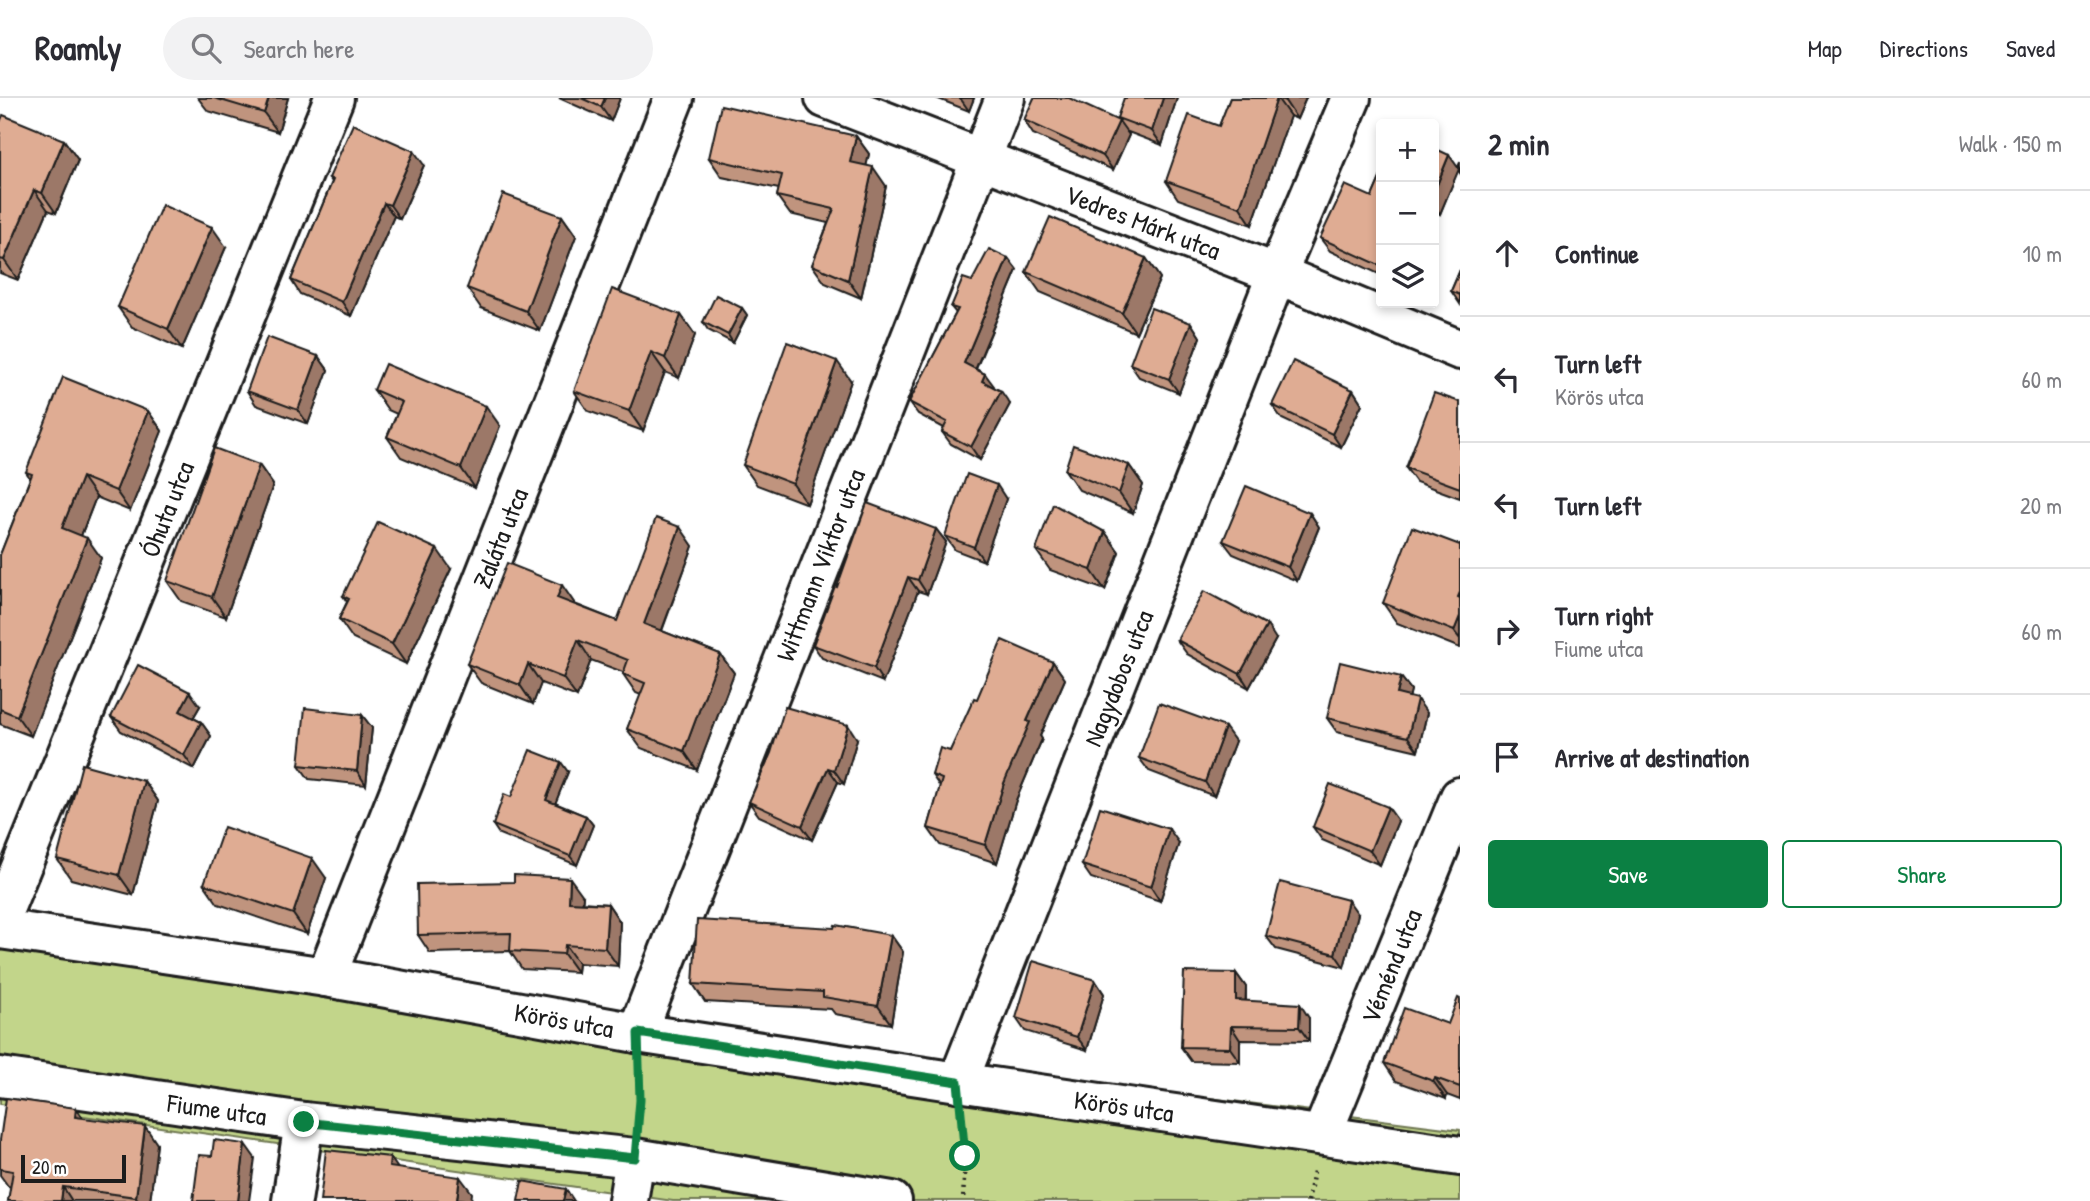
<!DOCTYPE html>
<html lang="en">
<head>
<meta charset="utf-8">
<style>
	body { margin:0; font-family:"Patrick Hand",sans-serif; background:#f2f2f3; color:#2b2b33 }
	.controls { position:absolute; right:21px; top:21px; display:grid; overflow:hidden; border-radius:7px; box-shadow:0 4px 10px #0003 }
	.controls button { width:63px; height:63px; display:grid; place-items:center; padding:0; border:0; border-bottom:2px solid #e1e1e2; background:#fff; color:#2b2b33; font:35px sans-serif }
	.scale { position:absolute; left:21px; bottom:18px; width:105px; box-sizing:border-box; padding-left:7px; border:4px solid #1c1c1c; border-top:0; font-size:19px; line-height:24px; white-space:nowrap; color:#1c1c1c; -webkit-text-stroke:5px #fff; paint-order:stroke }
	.stop { position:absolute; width:21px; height:21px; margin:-16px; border:5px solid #0b8043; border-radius:50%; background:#fff }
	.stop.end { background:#0b8043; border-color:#fff; box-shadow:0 2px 7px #0008 }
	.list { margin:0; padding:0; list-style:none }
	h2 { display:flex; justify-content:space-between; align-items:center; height:91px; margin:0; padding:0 28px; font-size:30px }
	h2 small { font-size:23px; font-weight:400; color:#7c7c81 }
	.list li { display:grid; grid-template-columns:46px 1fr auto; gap:21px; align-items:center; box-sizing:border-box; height:126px; padding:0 28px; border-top:2px solid #e1e1e2 }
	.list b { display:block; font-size:26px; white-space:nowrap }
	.list p { margin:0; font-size:23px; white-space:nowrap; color:#7c7c81 }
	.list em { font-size:23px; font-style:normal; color:#7c7c81 }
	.actions { display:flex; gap:14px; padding:21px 28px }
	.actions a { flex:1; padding:16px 0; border:2px solid #0b8043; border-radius:7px; text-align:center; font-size:24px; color:#0b8043 }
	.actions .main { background:#0b8043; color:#fff }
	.icon { flex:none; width:38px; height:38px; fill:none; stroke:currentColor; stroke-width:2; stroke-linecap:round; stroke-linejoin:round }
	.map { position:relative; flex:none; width:1460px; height:1103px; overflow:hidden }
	header { display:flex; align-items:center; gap:42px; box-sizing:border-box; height:98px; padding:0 35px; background:#fff; border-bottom:2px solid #e1e1e2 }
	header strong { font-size:33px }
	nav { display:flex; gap:38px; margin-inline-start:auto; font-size:24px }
	.search { width:490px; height:63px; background:#f2f2f3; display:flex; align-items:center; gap:18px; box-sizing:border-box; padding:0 24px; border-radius:38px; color:#7c7c81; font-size:26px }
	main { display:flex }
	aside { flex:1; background:#fff }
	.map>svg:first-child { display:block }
	.green { fill:#c2d58a; stroke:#6f7853; stroke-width:2 }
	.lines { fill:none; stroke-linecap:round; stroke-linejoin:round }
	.street-casing { stroke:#1c1c1c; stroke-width:44 }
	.path { stroke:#1c1c1c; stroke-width:4.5; stroke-dasharray:2 5; stroke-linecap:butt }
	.street { stroke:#fff; stroke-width:38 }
	.wall { fill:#c0947e; stroke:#1c1c1c; stroke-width:2 }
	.shaded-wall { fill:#9c7867; stroke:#1c1c1c; stroke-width:2 }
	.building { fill:#dfac93; stroke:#1c1c1c; stroke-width:2 }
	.route { stroke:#0b8043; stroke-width:9 }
	.labels { text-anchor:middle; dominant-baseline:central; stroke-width:5; stroke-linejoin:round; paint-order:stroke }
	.street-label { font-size:26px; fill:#1c1c1c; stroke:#fff }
</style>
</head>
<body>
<header>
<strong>Roamly</strong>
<div class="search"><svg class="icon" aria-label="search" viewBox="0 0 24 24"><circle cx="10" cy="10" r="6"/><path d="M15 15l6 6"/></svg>Search here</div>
<nav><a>Map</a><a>Directions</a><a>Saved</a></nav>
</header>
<main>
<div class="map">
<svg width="1460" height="1103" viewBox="0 0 1460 1103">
	<rect width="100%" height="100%" fill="#fff"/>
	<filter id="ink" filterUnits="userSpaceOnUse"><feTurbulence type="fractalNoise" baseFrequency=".0143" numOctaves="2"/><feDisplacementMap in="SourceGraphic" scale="14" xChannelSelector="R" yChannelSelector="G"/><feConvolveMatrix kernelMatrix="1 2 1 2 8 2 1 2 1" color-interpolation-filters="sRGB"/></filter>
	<g filter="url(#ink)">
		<path class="green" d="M0 846 1460 1032V1103H673L0 1006Z"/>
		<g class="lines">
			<g class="street-casing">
				<g id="street">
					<path d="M825 0 1277 176 1460 252"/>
					<path d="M0 821 334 0"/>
					<path d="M0 831 326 879 637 935 958 984 1460 1058"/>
					<path d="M326 879 674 0"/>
					<path d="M637 935 1005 0"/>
					<path d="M0 979 304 1024 635 1060 892 1103"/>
					<path d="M958 984 1277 176 1351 0"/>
					<path d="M1322 1036 1460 699"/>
					<path d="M292 1103 304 1024"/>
					<path d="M628 1103 635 1060"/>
				</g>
			</g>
			<g class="path">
				<path d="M962 1020 965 1058 963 1103"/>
				<path d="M638 1025 640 1002 639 970"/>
				<path d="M1308 1103 1314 1073"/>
			</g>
			<use href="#street" class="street"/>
		</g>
		<g class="wall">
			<path d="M198 0H288L278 34 208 13Z"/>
			<path d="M559 0H620L611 23Z"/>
			<path d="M936 0H974L969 13Z"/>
			<path d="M1177 0 1162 47 1128 34 1129 37 1113 72 1033 36 1024 22H1119L1117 20Z"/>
			<path d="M1230 0H1306L1297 21 1290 18 1252 127 1178 101 1166 83 1219 28Z"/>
			<path d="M0 24 64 42 78 62 56 115 48 112 18 182 0 175Z"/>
			<path d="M856 38 869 56 866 68 886 88 861 200 825 185 812 167 828 125 790 116 777 98 779 91 722 79 709 60Z"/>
			<path d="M1434 50 1458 69 1460 64V75L1458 72 1440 116 1434 114Z"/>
			<path d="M424 67 400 121 394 118 351 218 300 196 291 182 332 84 329 80Z"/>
			<path d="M1381 78V177L1330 153 1320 140 1372 99Z"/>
			<path d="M562 118 576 138 540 233 481 210 467 190Z"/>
			<path d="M226 149 182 251 132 229 118 209Z"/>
			<path d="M1008 160 1017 172 976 271 985 276 993 289 1010 306 980 362 951 346 942 334 944 330 918 316 909 304 956 215 951 209 972 183Z"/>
			<path d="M1146 160 1160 180 1136 235 1040 194 1026 174Z"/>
			<path d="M1460 172V206L1451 193Z"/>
			<path d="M742 210 747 217 733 245 708 232 703 224Z"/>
			<path d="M681 217 695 237 679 280 665 274 643 333 588 313 574 293Z"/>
			<path d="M1191 225 1200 239 1179 295 1139 279 1130 266Z"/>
			<path d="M318 258 328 272 308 326 256 307 247 293Z"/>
			<path d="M851 283 807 406 757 387 743 367Z"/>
			<path d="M374 292 500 328 475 390 401 359 387 339 397 316 388 312Z"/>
			<path d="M1353 292 1362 306 1341 349 1282 321 1272 307Z"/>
			<path d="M1460 304V400L1416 384 1406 370Z"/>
			<path d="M148 313 162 333 130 413 96 399 81 438 101 460 31 638 0 626V457L30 380 26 374Z"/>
			<path d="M259 367 273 387 226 519 181 503 167 483Z"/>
			<path d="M1129 367 1143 387 1133 415 1079 392 1065 372Z"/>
			<path d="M1006 401 984 463 955 452 945 438Z"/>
			<path d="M1310 415 1319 429 1297 483 1233 456 1223 443Z"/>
			<path d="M936 431 946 444 927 496 918 493 883 584 822 560 813 547 837 489Z"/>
			<path d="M1105 434 1119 454 1105 492 1050 472 1036 452Z"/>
			<path d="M1460 447V550L1397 525 1383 505Z"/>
			<path d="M693 448 662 533 720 556 734 575 697 672 641 650 627 631 641 597 636 595 623 576V574L591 562 577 599 541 585 533 606 481 585 467 566 575 506 617 523Z"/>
			<path d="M451 471 406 566 353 541 339 521 347 504 343 498Z"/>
			<path d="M1276 541 1249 590 1187 556 1177 542Z"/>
			<path d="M1053 564 1065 581 1040 638 1042 641 1016 702 997 765 940 747 928 730 940 689 932 677 950 653 977 601Z"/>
			<path d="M1401 579 1411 592 1409 599 1427 615 1418 653 1337 634 1327 620Z"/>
			<path d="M200 608 193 620 201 624 211 638 194 671 121 633 111 619Z"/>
			<path d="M362 617 372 630 366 687 309 681 299 667Z"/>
			<path d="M857 641 844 686 838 684 812 742 759 718 749 704Z"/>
			<path d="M1235 643 1214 698 1149 673 1139 660Z"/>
			<path d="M568 674 555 705 586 718 593 727 577 767 499 736 493 727 511 699Z"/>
			<path d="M144 683 158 703 133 797 71 781 57 761Z"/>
			<path d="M1398 723 1380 767 1322 742 1313 729Z"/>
			<path d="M1179 745 1160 803 1091 780 1082 767Z"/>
			<path d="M326 780 307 836 218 806 204 786Z"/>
			<path d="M583 798 582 804 608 806 620 824 618 868 578 865 577 874 522 871 510 853 430 855 418 837Z"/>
			<path d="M1358 816 1344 869 1276 851 1266 838Z"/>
			<path d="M891 837 903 854 891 926 835 916 831 911 705 904 693 886Z"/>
			<path d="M1236 875 1246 889V903L1309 920V943L1240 942V964L1191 963 1181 949Z"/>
			<path d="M1095 882 1104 896 1087 952 1025 933 1016 920Z"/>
			<path d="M1460 901V1002L1447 997 1446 1001 1396 983 1384 965 1448 926Z"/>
			<path d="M76 1010 83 1020 157 1046 150 1103H8L11 1089 8 1088 0 1077V1042Z"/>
		</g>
		<g class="shaded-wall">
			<path d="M269 0H288L278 34 264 15Z"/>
			<path d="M605 0H620L611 23 601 9Z"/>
			<path d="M960 0H974L969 13Z"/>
			<path d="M1163 0H1177L1162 47 1152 33Z"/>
			<path d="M1277 0 1290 18 1252 127 1240 109Z"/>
			<path d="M1286 0H1306L1297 21 1285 3Z"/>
			<path d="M1119 23 1129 37 1113 72 1103 58Z"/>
			<path d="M856 38 869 56 863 82 850 64Z"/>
			<path d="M64 42 78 62 56 115 42 95Z"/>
			<path d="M414 53 424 67 400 121 390 107Z"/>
			<path d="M1449 57 1459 71 1440 116 1434 107V94Z"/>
			<path d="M873 69 886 88 861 200 848 182Z"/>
			<path d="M34 92 48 112 18 182 4 162Z"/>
			<path d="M384 105 394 118 351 218 342 204Z"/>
			<path d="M562 118 576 138 540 233 526 213Z"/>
			<path d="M212 129 226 149 182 251 168 231Z"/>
			<path d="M1008 160 1017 172 973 277 964 265Z"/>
			<path d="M1146 160 1160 180 1136 235 1122 215Z"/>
			<path d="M742 210 747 217 733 245 728 237Z"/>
			<path d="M681 217 695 237 679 280 665 260Z"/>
			<path d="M1191 225 1200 239 1179 295 1169 281Z"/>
			<path d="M651 254 665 274 643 333 629 313Z"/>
			<path d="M318 258 328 272 308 326 298 312Z"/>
			<path d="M837 263 851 283 807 406 793 386Z"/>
			<path d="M985 276 994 288 990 295 982 283Z"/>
			<path d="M1353 292 1362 306 1341 349 1332 336Z"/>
			<path d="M1001 293 1010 306 980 362 971 349Z"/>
			<path d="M486 308 500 328 475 390 461 370Z"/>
			<path d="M148 313 162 333 130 413 116 393Z"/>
			<path d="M259 367 273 387 226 519 212 499Z"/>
			<path d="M1129 367 1143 387 1133 415 1119 395Z"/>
			<path d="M82 379 96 399 76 450 62 430Z"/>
			<path d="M997 387 1006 401 984 463 974 449Z"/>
			<path d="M1310 415 1319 429 1297 483 1288 469Z"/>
			<path d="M680 429 693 448 657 545 644 526Z"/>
			<path d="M936 431 946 444 927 496 918 482Z"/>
			<path d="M1105 434 1119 454 1105 492 1091 472Z"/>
			<path d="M87 440 101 460 31 638 17 618Z"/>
			<path d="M437 451 451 471 406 566 392 546Z"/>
			<path d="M908 479 918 493 883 584 874 570Z"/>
			<path d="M562 487 575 506 570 519 557 500Z"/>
			<path d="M1460 518V541L1454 533Z"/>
			<path d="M1267 527 1276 541 1249 590 1240 576Z"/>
			<path d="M578 542 591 562 577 599 563 580Z"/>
			<path d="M720 556 734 575 697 672 684 653Z"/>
			<path d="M1053 564 1065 581 1040 638 1042 641 1016 702 997 765 985 747 1004 685 1027 623Z"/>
			<path d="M528 566 541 585 533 606 520 587Z"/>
			<path d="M1401 579 1411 592 1407 610 1397 596Z"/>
			<path d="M190 594 200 608 189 627 180 613Z"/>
			<path d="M1417 601 1427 615 1418 653 1408 639Z"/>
			<path d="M362 617 372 630 366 687 357 673Z"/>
			<path d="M201 624 211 638 194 671 184 657Z"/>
			<path d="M848 627 857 641 844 686 834 672Z"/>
			<path d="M1225 629 1235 643 1214 698 1205 684Z"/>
			<path d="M561 664 568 674 553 711 546 702Z"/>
			<path d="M828 670 838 684 812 742 802 728Z"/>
			<path d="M144 683 158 703 133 797 119 777Z"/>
			<path d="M1388 709 1398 723 1380 767 1370 753Z"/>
			<path d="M586 718 593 727 577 767 570 758Z"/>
			<path d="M1169 731 1179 745 1160 803 1151 789Z"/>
			<path d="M312 760 326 780 307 836 293 816Z"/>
			<path d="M570 780 583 798 581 822 569 804Z"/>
			<path d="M1348 802 1358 816 1344 869 1335 856Z"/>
			<path d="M608 806 620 824 618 868 605 850Z"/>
			<path d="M891 837 903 854 891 926 878 908Z"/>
			<path d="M565 847 578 865 577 874 564 856Z"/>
			<path d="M1236 875 1246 889 1245 916 1236 902Z"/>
			<path d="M1095 882 1104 896 1087 952 1077 939Z"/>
			<path d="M1300 906 1309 920V943L1299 929Z"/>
			<path d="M1231 928 1240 942V964L1230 950Z"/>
			<path d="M1435 980 1447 997 1446 1001 1433 983Z"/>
			<path d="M76 1010 88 1027 75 1019Z"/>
			<path d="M145 1028 157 1046 150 1103H139L136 1099Z"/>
			<path d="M245 1046 255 1060 249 1103H238Z"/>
			<path d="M390 1059 401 1075 389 1069Z"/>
			<path d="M460 1079 472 1095 471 1103 457 1101Z"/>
			<path d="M63 1089 72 1103H61Z"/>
			<path d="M566 1091 574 1103H563Z"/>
		</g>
		<g class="building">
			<path d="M214 0H269L264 15Z"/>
			<path d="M581 0H605L601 9Z"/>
			<path d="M1034 0H1069L1119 23 1103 58 1024 22Z"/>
			<path d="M1124 0H1163L1152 33 1117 20Z"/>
			<path d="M1230 0H1286L1285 3 1277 0 1240 109 1166 83 1189 17 1219 28Z"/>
			<path d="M721 7 856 38 850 64 873 69 848 182 812 167 834 111 777 98 782 77 709 60Z"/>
			<path d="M3 17 64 42 42 95 34 92 4 162 0 161V24Z"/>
			<path d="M353 26 414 53 390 107 384 105 342 204 291 182 333 82 329 80Z"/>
			<path d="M1434 50 1449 57 1434 94Z"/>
			<path d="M1381 78V163L1379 167 1320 140 1345 87 1372 99Z"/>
			<path d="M503 96 562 118 526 213 467 190Z"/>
			<path d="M162 107 212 129 168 231 118 209Z"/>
			<path d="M1050 119 1146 160 1122 215 1026 174Z"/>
			<path d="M989 151 1008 160 964 265 985 276 982 283 1001 293 971 349 942 334 947 324 909 304 958 211 951 209 963 180 972 183Z"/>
			<path d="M1460 172V197L1451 193Z"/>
			<path d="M612 191 681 217 665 260 651 254 629 313 574 293Z"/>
			<path d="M716 197 742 210 728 237 703 224Z"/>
			<path d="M1151 210 1191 225 1169 281 1130 266Z"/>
			<path d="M267 239 318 258 298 312 247 293Z"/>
			<path d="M787 244 837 263 793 386 743 367Z"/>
			<path d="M1293 263 1353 292 1332 336 1272 307Z"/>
			<path d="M385 266 486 308 461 370 387 339 402 304 374 292Z"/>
			<path d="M63 279 148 313 116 393 82 379 62 430 87 440 17 618 0 611V457L32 376 26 374Z"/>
			<path d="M1434 295 1460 304V390L1406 370Z"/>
			<path d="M1073 347 1129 367 1119 395 1065 372Z"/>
			<path d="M214 350 259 367 212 499 167 483Z"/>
			<path d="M967 376 997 387 974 449 945 438Z"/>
			<path d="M1246 388 1310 415 1288 469 1223 443Z"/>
			<path d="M867 405 936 431 918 482 908 479 874 570 813 547 835 488 837 489Z"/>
			<path d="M1053 406 1105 434 1091 472 1036 452Z"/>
			<path d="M656 420 680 429 644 526 720 556 684 653 627 631 645 585 623 576 628 562 578 542 563 580 528 566 520 587 467 566 507 465 562 487 557 500 617 523Z"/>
			<path d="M378 424 437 451 392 546 339 521 349 501 343 498Z"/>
			<path d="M1412 429 1460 447V494L1458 499 1460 500V518L1454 533 1383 505Z"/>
			<path d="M1204 493 1267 527 1240 576 1177 542Z"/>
			<path d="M1002 542 1053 564 1027 623 1030 624 1004 685 985 747 928 730 942 681 932 677 940 650 950 653 974 600 977 601Z"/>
			<path d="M1340 564 1401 579 1397 596 1417 601 1408 639 1327 620Z"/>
			<path d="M138 567 190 594 180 613 201 624 184 657 111 619Z"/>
			<path d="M1159 605 1225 629 1205 684 1139 660Z"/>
			<path d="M785 609 848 627 834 672 828 670 802 728 749 704 771 655Z"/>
			<path d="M305 610 362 617 357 673 299 667Z"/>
			<path d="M530 652 561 664 546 702 586 718 570 758 493 727 504 696 511 699Z"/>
			<path d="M82 666 144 683 119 777 57 761Z"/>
			<path d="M1330 686 1388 709 1370 753 1313 729Z"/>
			<path d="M1100 709 1169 731 1151 789 1082 767Z"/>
			<path d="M224 729 312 760 293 816 204 786Z"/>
			<path d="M514 777 570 780 569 804 608 806 605 850 565 847 564 856 510 853 511 835 418 837 417 786 514 784Z"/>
			<path d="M1280 784 1348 802 1335 856 1266 838Z"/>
			<path d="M697 822 834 830 835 827 891 837 878 908 823 899V894L693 886Z"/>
			<path d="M1033 863 1095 882 1077 939 1016 920Z"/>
			<path d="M1184 874 1236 875V902L1300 906 1299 929 1231 928 1230 950 1181 949Z"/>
			<path d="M1458 900 1460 901V989L1435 980 1433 983 1384 965 1404 910 1448 926Z"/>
			<path d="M6 1000 76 1010 75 1019 145 1028 136 1099 63 1089 61 1103H8L13 1073 0 1071V1042Z"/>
			<path d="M214 1042 245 1046 238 1103H193L199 1057 212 1058Z"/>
			<path d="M326 1052 390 1059 389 1069 460 1079 457 1101 473 1103H320Z"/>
			<path d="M522 1083 566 1091 563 1103H518Z"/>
		</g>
	</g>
	<g class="lines" filter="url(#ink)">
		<path class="route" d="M304 1024 635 1060 640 1002 638 935 958 984 965 1058"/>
	</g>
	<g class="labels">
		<g class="street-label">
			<text transform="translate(1143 124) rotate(21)">Vedres Márk utca</text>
			<text transform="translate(167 411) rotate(-68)">Óhuta utca</text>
			<text transform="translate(500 440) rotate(-68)">Zaláta utca</text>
			<text transform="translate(820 467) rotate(-69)">Wittmann Viktor utca</text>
			<text transform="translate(1118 580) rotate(-68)">Nagydobos utca</text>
			<text transform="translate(1391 868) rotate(-68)">Véménd utca</text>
			<text transform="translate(564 922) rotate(10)">Körös utca</text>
			<text transform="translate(1124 1008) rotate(8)">Körös utca</text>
			<text transform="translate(217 1011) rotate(8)">Fiume utca</text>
		</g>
	</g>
</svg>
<div class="controls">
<button>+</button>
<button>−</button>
<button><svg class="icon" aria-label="layers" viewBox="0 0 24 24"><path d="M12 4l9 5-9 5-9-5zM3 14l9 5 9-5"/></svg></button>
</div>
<div class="scale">20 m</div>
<div class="stop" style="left:965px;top:1058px"></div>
<div class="stop end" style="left:304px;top:1024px"></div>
</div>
<aside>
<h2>2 min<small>Walk · 150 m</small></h2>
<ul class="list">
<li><svg class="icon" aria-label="ahead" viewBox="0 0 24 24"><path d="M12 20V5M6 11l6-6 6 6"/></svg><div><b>Continue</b></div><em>10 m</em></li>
<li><svg class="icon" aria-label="left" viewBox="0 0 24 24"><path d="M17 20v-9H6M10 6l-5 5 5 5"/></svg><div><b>Turn left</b><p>Körös utca</p></div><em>60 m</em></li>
<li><svg class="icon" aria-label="left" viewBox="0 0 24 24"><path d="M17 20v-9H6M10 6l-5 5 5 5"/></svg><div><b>Turn left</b></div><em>20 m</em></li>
<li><svg class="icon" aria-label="right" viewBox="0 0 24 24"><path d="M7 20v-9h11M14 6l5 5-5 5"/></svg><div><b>Turn right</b><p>Fiume utca</p></div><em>60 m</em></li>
<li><svg class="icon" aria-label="arrive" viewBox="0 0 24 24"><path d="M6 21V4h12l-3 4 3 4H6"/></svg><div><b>Arrive at destination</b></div></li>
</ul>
<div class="actions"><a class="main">Save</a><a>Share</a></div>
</aside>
</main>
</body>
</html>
